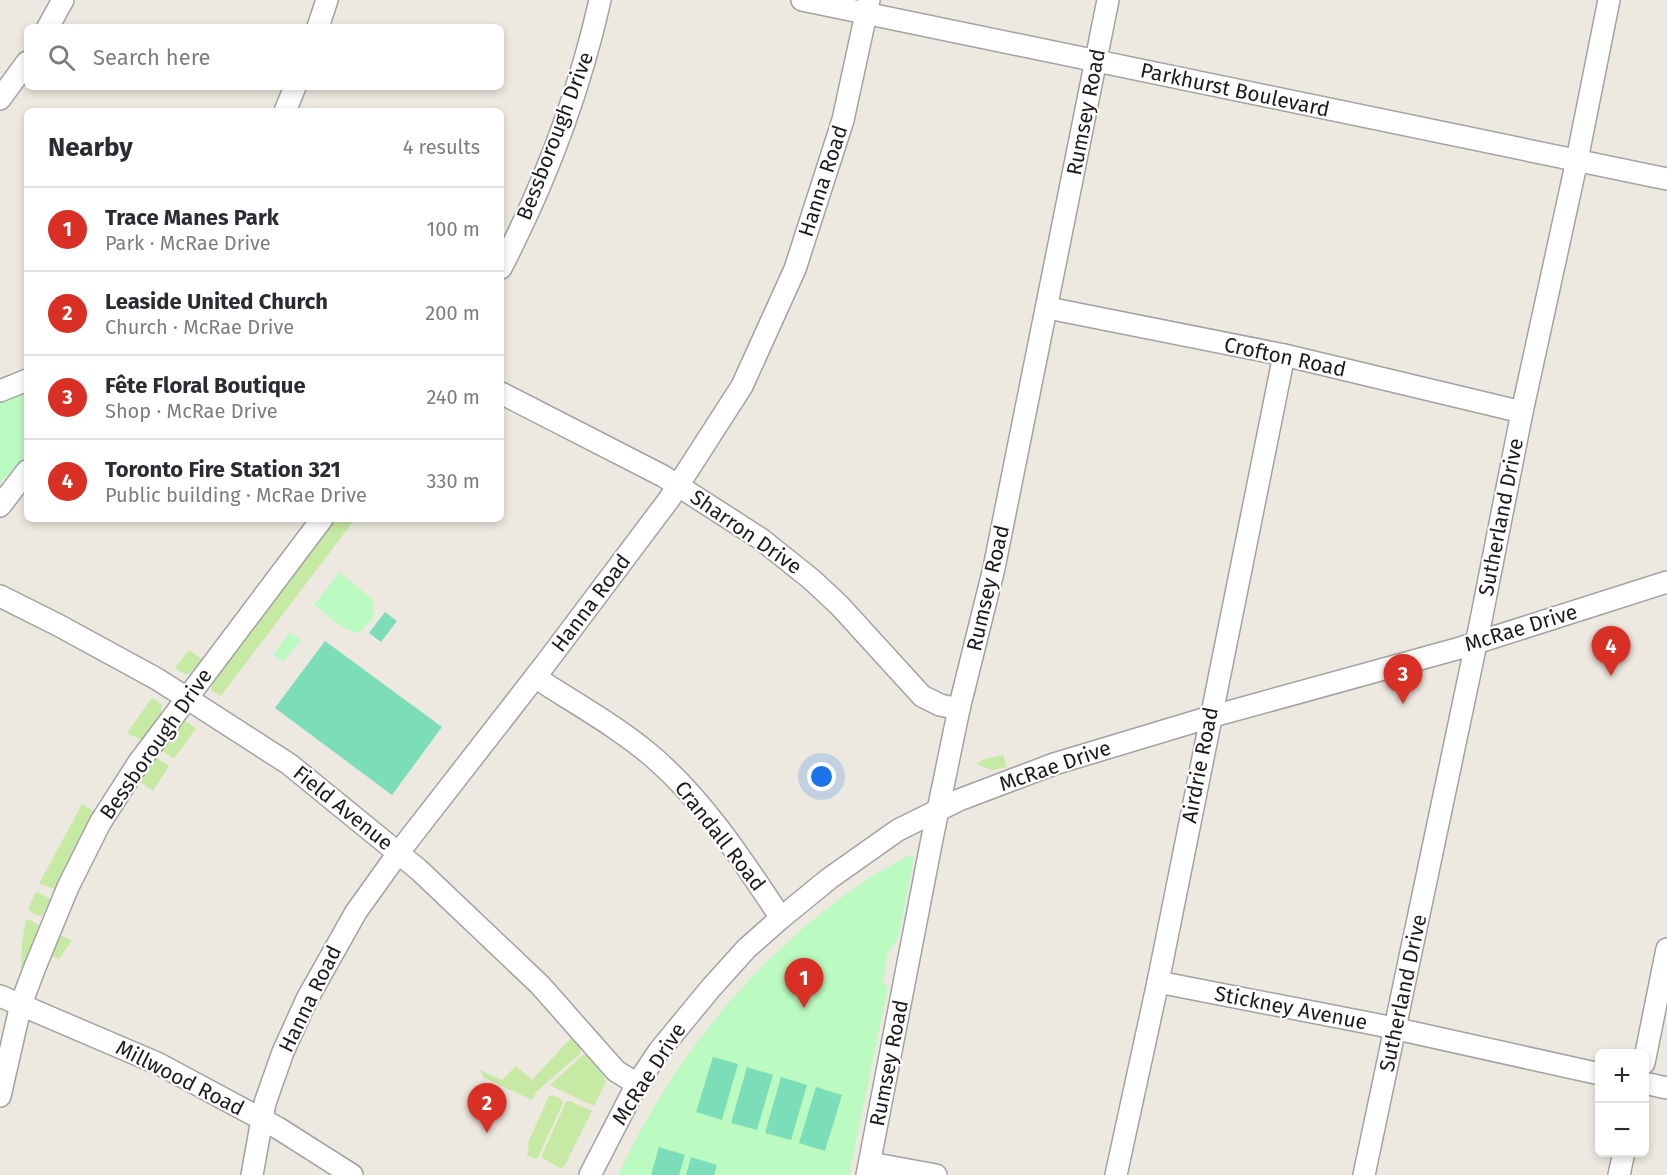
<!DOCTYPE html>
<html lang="en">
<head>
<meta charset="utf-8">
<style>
	body { margin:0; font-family:"Fira Sans",sans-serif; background:#f7f7f7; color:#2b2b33 }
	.controls { position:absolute; right:18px; bottom:18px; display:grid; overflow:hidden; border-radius:9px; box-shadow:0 3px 9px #0003 }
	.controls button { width:54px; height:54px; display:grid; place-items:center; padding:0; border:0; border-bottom:2px solid #e1e1e2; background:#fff; color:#2b2b33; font:30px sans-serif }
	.you { position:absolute; left:822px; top:777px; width:21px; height:21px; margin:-15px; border:4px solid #fff; border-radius:50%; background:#1a73e8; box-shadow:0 0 0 9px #1a73e833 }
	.badge { display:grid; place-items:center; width:39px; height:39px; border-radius:50%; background:#d93025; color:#fff; font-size:20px; font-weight:700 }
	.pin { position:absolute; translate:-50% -50px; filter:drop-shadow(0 2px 3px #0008) }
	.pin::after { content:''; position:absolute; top:32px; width:21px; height:18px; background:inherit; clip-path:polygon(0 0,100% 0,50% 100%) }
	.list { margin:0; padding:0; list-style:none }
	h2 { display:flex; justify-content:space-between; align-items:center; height:78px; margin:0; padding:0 24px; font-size:26px }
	h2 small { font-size:20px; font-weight:400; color:#7c7c81 }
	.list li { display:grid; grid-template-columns:39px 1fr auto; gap:18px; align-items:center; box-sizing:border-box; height:84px; padding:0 24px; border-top:2px solid #e1e1e2 }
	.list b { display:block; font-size:22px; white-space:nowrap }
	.list p { margin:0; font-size:20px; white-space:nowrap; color:#7c7c81 }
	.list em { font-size:20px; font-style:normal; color:#7c7c81 }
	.icon { flex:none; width:33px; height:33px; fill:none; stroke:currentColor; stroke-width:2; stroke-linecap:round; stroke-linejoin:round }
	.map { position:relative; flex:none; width:1667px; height:1175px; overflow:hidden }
	.search { position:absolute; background:#fff; box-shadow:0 3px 9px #0003; left:24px; top:24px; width:480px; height:66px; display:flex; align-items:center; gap:15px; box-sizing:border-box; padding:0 21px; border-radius:9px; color:#7c7c81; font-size:22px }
	.panel { position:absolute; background:#fff; box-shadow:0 3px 9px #0003; left:24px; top:108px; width:480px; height:414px; border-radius:9px }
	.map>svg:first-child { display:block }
	.grass { fill:#c6e9a4 }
	.park { fill:#bbfac0 }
	.pitch { fill:#7cdeb8 }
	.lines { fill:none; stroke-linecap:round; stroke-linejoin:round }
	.minor-casing { stroke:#a2a2a2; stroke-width:24 }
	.minor { stroke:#fff; stroke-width:21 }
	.labels { text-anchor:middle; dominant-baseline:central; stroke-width:4.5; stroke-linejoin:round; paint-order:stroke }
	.street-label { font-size:21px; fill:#1b1b1b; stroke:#fff }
</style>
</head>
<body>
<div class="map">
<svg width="1667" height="1175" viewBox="0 0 1667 1175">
	<rect width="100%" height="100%" fill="#ede9e0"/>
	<g class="grass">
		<path d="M336 519H355L221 696 211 690 213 681Z"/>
		<path d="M189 650 201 659 202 661 187 675 175 668Z"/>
		<path d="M152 698 162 705 161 713 142 740 127 733Z"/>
		<path d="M185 721 196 728 174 759 161 750 181 724Z"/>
		<path d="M1003 755 1007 767 992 770 976 764 982 760Z"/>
		<path d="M155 757 169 766 153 791 139 781Z"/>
		<path d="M82 804 92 810 94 815 55 889 40 884V882Z"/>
		<path d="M37 892 50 899 42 916 34 914 28 909 35 893Z"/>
		<path d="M26 920H30L39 925 21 972 22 942Z"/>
		<path d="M59 935 72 940 59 959 50 955Z"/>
		<path d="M571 1038 581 1049 580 1054 537 1091 532 1100 483 1077 480 1070 502 1080 516 1066 532 1080Z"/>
		<path d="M583 1055H586L603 1075 606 1082 594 1106 551 1086V1084Z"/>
		<path d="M552 1095 561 1099 563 1103 538 1157 535 1159 527 1155 529 1147 527 1145 549 1096Z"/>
		<path d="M569 1101 592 1111 564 1167 560 1168 542 1158V1155L566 1102Z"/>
	</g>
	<g class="park">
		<path d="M27 391V453L12 474 4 478 0 483V402Z"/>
		<path d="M340 572 373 600V618L359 633C343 632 327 614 314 605Z"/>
		<path d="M290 632 301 640 283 662 273 655Z"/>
		<path d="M910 855 914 858 898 939 888 952 883 982 888 988 849 1175H618C674 1056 755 957 863 882 877 872 895 864 910 855Z"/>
	</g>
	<g class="pitch">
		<path d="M385 612 397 621 381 642 369 633Z"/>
		<path d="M325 641 442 727 392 795 275 708Z"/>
		<path d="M713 1057 738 1064 722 1120 696 1112Z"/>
		<path d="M747 1067 773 1075 757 1130 731 1123Z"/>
		<path d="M781 1077 807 1085 791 1140 765 1133Z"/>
		<path d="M816 1087 842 1095 825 1151 799 1143Z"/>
		<path d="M659 1147 685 1155 679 1175H651Z"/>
		<path d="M691 1157 717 1165 714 1175H686Z"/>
	</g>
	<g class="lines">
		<g class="minor-casing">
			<g id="minor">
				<path d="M802 0 1667 179"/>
				<path d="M48 27 63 0"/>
				<path d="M318 27 327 0"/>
				<path d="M0 99 27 62"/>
				<path d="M285 111 295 87"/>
				<path d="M501 268C545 183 579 94 600 0"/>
				<path d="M1048 308 1284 355 1522 412"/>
				<path d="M0 391 27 380"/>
				<path d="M501 393 663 476 761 539 811 579 839 605 922 696 940 705 959 709"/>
				<path d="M0 506 27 471"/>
				<path d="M0 596 58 625 157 679 289 764 419 870 540 985 616 1071 637 1084"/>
				<path d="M535 677C574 703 617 726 653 757 705 802 743 861 781 918"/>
				<path d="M1158 982 1379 1025 1600 1074"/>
				<path d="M0 996 159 1064 278 1128 352 1175"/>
				<path d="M1644 1063 1667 949"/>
				<path d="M1644 1083 1667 1088"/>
				<path d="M0 1096 21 1004 35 967 68 887 100 823 139 762 322 519"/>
				<path d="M870 1163 936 1175"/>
				<path d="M252 1175 265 1103 283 1052 307 999 356 912 399 852 546 663 670 498 742 386 795 269 843 120 869 0"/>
				<path d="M590 1175 637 1084 659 1051 710 989 746 949 781 918 830 878 898 830 959 800 1054 764 1210 717 1460 648 1667 582"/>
				<path d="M867 1175 932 839 959 709 994 568 1108 0"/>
				<path d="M1116 1175 1158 982 1284 355"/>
				<path d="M1364 1175 1481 620 1522 412 1577 160 1609 0"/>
				<path d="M1619 1175 1624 1152"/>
			</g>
		</g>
		<use href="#minor" class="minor"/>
	</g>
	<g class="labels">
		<g class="street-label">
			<text transform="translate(1235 90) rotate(12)">Parkhurst Boulevard</text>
			<text transform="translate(1086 112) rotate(-79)">Rumsey Road</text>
			<text transform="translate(555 136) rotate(-69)">Bessborough Drive</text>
			<text transform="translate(823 181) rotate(-72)">Hanna Road</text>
			<text transform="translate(1285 357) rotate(12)">Crofton Road</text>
			<text transform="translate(1501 517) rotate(-79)">Sutherland Drive</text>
			<text transform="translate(746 532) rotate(35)">Sharron Drive</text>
			<text transform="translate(988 588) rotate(-77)">Rumsey Road</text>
			<text transform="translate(591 603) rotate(-53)">Hanna Road</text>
			<text transform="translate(1521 628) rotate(-17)">McRae Drive</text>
			<text transform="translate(156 744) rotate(-55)">Bessborough Drive</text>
			<text transform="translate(1200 765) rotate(-79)">Airdrie Road</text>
			<text transform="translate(1055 766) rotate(-19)">McRae Drive</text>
			<text transform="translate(343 808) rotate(39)">Field Avenue</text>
			<text transform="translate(720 836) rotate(52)">Crandall Road</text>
			<text transform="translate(1403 993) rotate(-78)">Sutherland Drive</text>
			<text transform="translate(310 999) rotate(-64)">Hanna Road</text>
			<text transform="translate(1291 1008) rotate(11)">Stickney Avenue</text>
			<text transform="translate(889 1063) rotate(-79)">Rumsey Road</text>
			<text transform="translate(649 1074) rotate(-57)">McRae Drive</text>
			<text transform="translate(180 1078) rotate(27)">Millwood Road</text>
		</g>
	</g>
</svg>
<div class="controls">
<button>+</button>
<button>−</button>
</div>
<div class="you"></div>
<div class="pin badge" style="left:804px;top:1008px">1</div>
<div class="pin badge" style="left:487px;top:1133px">2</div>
<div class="pin badge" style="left:1403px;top:704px">3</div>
<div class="pin badge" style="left:1611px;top:676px">4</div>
<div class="search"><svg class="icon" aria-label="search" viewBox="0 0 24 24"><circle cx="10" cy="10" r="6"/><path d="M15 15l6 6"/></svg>Search here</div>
<section class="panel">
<h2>Nearby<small>4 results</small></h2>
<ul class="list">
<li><span class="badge">1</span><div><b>Trace Manes Park</b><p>Park · McRae Drive</p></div><em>100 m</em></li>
<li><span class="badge">2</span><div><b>Leaside United Church</b><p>Church · McRae Drive</p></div><em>200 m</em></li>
<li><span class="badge">3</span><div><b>Fête Floral Boutique</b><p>Shop · McRae Drive</p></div><em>240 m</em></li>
<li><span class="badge">4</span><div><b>Toronto Fire Station 321</b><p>Public building · McRae Drive</p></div><em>330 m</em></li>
</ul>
</section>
</div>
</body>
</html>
